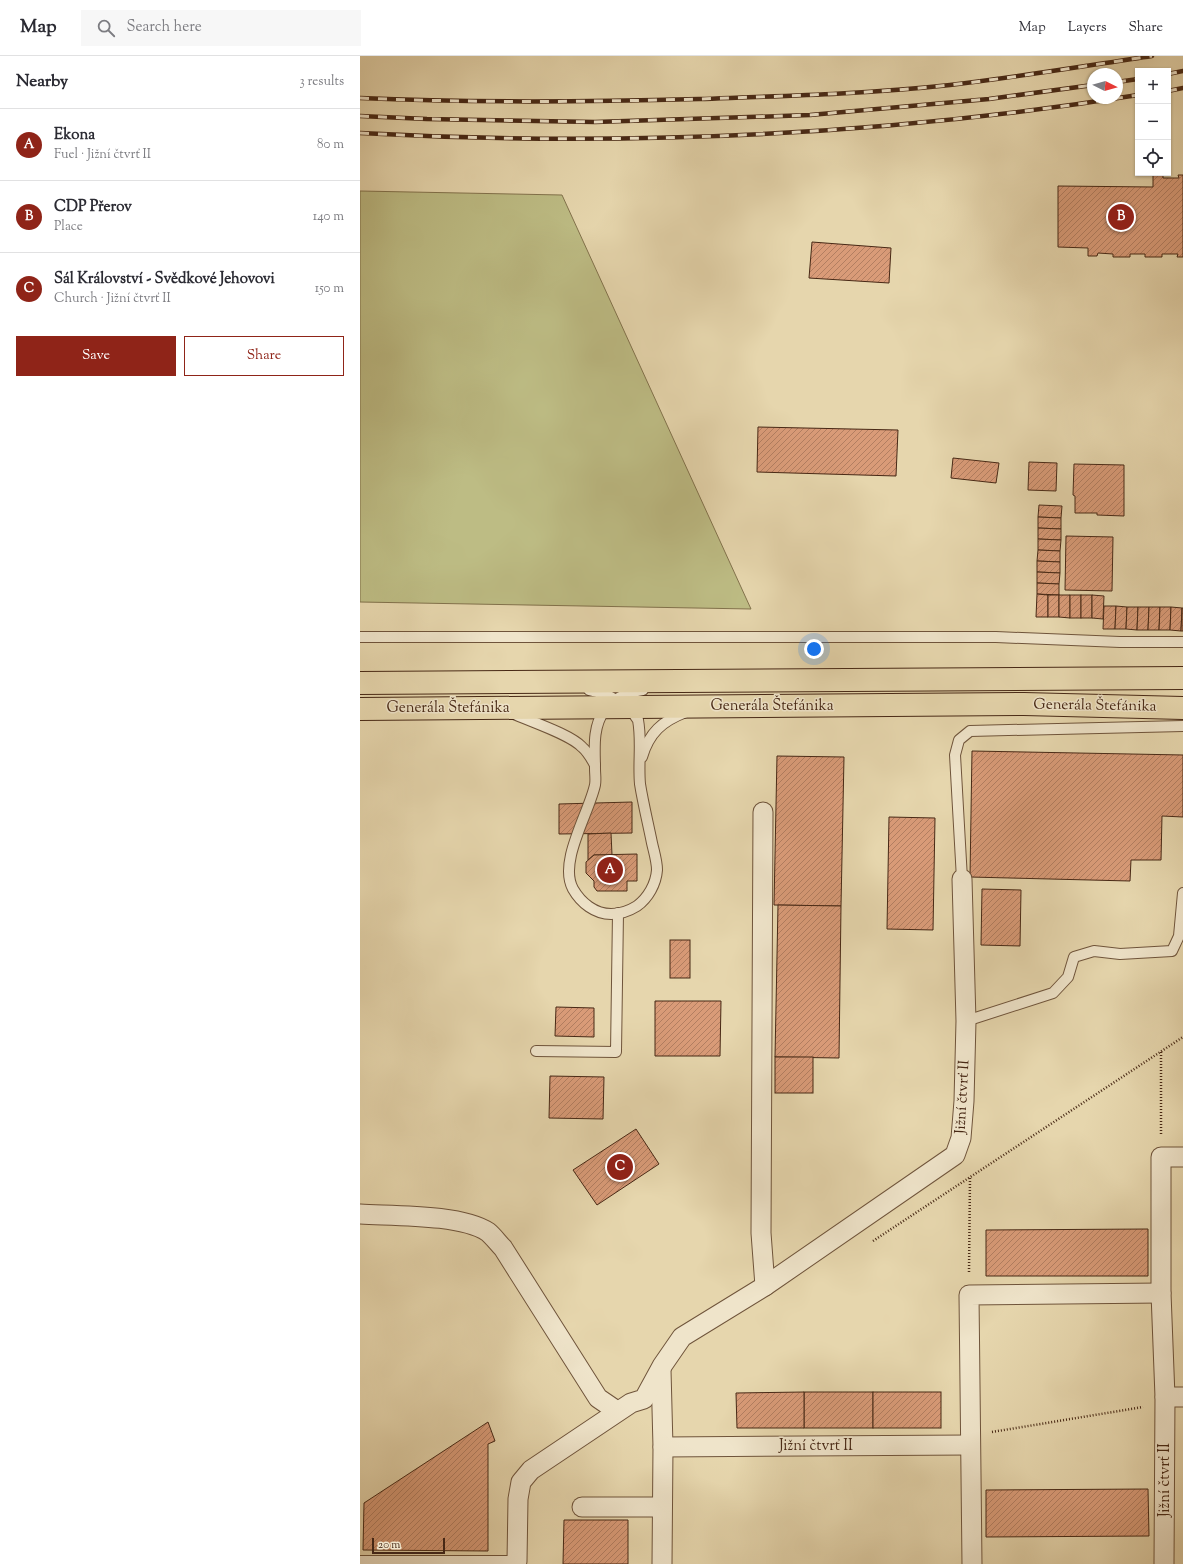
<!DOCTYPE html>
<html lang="en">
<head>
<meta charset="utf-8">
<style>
	body { margin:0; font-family:"Sorts Mill Goudy",serif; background:#f7f7f7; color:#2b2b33 }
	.controls { position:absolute; right:12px; top:12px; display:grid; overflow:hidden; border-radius:0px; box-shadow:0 1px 3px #0004 }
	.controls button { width:36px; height:36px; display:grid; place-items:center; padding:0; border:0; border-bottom:1px solid #e1e1e2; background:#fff; color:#2b2b33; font:20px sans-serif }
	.compass { position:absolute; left:727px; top:12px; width:36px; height:36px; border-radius:50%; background:#fff; box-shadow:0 1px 3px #0004; rotate:95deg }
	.scale { position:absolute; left:12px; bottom:10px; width:73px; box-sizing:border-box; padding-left:4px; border:2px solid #472815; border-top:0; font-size:11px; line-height:14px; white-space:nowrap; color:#472815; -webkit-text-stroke:3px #efe4ca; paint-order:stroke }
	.you { position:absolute; left:454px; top:593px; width:14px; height:14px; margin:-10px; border:3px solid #fff; border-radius:50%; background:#1a73e8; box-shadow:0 0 0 6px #1a73e833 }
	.badge { display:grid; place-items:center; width:26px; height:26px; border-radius:50%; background:#8f2418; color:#fff; font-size:13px; font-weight:700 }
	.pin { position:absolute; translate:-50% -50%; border:2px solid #fff; box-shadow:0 1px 4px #0006 }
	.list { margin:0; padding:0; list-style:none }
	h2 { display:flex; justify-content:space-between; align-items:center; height:52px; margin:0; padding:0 16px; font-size:17px }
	h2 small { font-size:13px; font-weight:400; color:#7c7c81 }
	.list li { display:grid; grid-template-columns:26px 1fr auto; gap:12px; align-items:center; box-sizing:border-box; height:72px; padding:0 16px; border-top:1px solid #e1e1e2 }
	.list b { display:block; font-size:15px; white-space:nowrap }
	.list p { margin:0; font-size:13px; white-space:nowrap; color:#7c7c81 }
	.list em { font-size:13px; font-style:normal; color:#7c7c81 }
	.actions { display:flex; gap:8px; padding:12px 16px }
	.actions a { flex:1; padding:9px 0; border:1px solid #8f2418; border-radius:0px; text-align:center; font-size:14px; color:#8f2418 }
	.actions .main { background:#8f2418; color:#fff }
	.icon { flex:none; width:22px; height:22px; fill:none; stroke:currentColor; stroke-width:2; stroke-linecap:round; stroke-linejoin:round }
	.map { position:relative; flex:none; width:823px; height:1508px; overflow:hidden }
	header { display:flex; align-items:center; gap:24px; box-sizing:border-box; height:56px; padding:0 20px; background:#fff; border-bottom:1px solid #e1e1e2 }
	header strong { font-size:19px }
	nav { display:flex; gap:22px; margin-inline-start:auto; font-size:14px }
	.search { width:280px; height:36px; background:#f7f7f7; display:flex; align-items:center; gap:10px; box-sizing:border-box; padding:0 14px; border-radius:0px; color:#7c7c81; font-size:15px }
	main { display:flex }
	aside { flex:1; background:#fff }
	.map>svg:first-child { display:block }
	.green { fill:#bdbc84; stroke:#82724c }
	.building { fill:url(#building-hatch); stroke:#472815 }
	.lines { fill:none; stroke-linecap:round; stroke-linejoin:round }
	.service-casing { stroke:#6f543b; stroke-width:12 }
	.minor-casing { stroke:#6f543b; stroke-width:21 }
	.primary-casing { stroke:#472815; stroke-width:24 }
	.path { stroke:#472815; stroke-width:2.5; stroke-dasharray:1 2; stroke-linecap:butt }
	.service { stroke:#efe4ca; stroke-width:10 }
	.minor { stroke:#efe4ca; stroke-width:19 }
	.primary { stroke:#e6d6ad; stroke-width:22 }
	.rail-casing { stroke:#472815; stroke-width:4.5 }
	.rail { stroke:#efe4ca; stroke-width:3; stroke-dasharray:9; stroke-linecap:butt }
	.labels { text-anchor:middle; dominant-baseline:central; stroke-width:3; stroke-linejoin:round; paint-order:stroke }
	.street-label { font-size:15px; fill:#472815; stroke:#efe4ca }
</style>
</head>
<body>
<header>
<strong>Map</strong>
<div class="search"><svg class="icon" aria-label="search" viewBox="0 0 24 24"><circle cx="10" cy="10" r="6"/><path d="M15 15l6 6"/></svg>Search here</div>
<nav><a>Map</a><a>Layers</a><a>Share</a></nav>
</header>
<main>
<aside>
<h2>Nearby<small>3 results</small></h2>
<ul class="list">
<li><span class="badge">A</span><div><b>Ekona</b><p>Fuel · Jižní čtvrť II</p></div><em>80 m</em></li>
<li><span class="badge">B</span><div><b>CDP Přerov</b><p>Place</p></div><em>140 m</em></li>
<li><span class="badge">C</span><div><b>Sál Království - Svědkové Jehovovi</b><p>Church · Jižní čtvrť II</p></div><em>150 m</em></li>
</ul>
<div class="actions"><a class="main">Save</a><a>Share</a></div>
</aside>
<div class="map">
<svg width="823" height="1508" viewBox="0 0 823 1508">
	<defs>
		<pattern id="building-hatch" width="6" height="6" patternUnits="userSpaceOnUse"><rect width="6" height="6" fill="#d99b78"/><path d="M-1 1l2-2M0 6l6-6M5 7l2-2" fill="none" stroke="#b27e61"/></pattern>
	</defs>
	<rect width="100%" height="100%" fill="#e6d6ad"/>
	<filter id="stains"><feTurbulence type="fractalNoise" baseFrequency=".005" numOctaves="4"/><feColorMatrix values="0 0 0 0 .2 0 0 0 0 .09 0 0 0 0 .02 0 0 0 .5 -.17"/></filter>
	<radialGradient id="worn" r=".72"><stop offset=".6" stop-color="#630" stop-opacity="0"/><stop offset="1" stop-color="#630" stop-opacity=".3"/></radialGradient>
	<path class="green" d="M0 135 202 139 391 553 0 546Z"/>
	<g class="building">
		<path d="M793 119H803V122H819L818 119H823V201H817L818 198H802V201H785V198H770V201H753V198L738 197 737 200H728V192L698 191V130L793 131Z"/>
		<path d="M452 186 531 192 529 227 449 222Z"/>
		<path d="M398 371 538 374 536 420 397 416Z"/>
		<path d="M593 402 639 407 636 427 591 422Z"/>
		<path d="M669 406 697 407 696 435 668 434Z"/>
		<path d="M714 408 764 409V460L737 459V457H715V440L713 439Z"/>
		<path d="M679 449 702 450 701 462 678 461Z"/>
		<path d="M678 461 701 462V473L678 472Z"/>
		<path d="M678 472 701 473V484L678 483Z"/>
		<path d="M706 480 753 481 752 535 705 534Z"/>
		<path d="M678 483 701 484 700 495 678 494Z"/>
		<path d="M678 494 700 495V506L677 505Z"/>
		<path d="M677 505 700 506V517L677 516Z"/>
		<path d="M677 516 700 517 699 528 677 527Z"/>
		<path d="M677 527 699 528V539L677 538Z"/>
		<path d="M677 538 688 539V561H676Z"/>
		<rect x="688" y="539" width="11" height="22"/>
		<path d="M699 539H710V562L699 561Z"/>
		<rect x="710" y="539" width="11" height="23"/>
		<rect x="721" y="539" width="11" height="23"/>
		<path d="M732 539 744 540 743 563 732 562Z"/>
		<path d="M744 550H756L755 573H743Z"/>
		<path d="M756 550 767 551 766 573H755Z"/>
		<path d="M767 551H778L777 574 766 573Z"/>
		<path d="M778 551H789L788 574H777Z"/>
		<path d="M789 551H800L799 574H788Z"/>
		<path d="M800 551H811L810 574H799Z"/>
		<path d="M811 551 822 552 821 575 810 574Z"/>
		<path d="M822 552H823V575H821Z"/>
		<path d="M612 695 823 699V761L802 760 801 804H771L770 825 610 821Z"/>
		<path d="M417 700 484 701 481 850 414 849Z"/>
		<path d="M272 746V777L199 778V748Z"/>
		<path d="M529 761 575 762 573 874 527 873Z"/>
		<path d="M251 777 252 799H234L228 804V778Z"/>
		<path d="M277 798V825H267V835H237L234 831V825L226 817V806L234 799Z"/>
		<path d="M622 833 661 834 660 890 621 889Z"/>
		<path d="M418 849 481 850 479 1002 415 1001Z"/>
		<rect x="310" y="884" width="20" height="38"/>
		<path d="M295 945H361L360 1000H295Z"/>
		<path d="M196 951 234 952V981L195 980Z"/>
		<rect x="415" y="1001" width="38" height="36"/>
		<path d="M190 1020 244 1021 243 1063 189 1062Z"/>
		<path d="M276 1073 299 1108 237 1149 213 1114Z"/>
		<path d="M788 1173V1220H626V1174Z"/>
		<rect x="444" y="1336" width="69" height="36"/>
		<path d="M444 1336V1372H377L376 1337Z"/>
		<rect x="513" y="1336" width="68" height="36"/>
		<path d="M128 1366 135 1385 128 1388V1495L3 1494 4 1447Z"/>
		<path d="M788 1433 789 1480 626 1481V1434Z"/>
		<path d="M204 1464H268V1508H203Z"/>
	</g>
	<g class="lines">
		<g class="service-casing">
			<g id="service">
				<path d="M0 581H636L760 586H823"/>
				<path d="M229 634C247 637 268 648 278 664 282 685 278 707 280 728 283 747 288 767 292 787 294 796 297 805 297 814 296 828 288 842 277 850 269 855 261 858 251 858 235 858 221 847 213 833 198 806 229 757 235 729 236 724 235 718 235 713 235 694 232 672 244 655 254 642 268 636 283 634"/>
				<path d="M152 657C169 665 210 678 222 691 228 696 231 702 235 709"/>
				<path d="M282 701C289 677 302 665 326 656"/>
				<path d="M602 823 595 699 599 684 610 675 823 670"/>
				<path d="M606 965 693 937 708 921 714 901 734 895 760 898 812 895 819 880 823 837"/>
				<path d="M176 995 256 996 258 857"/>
				<path d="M0 1505H157"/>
			</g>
		</g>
		<g class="minor-casing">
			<g id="minor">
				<path d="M0 1158C33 1160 101 1158 128 1176 133 1180 138 1187 143 1192L238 1342 257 1355"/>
				<path d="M405 1230 595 1099 601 1082 604 1045 606 965 602 823"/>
				<path d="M301 1314 303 1391 302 1508"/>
				<path d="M805 1341H823"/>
				<path d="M303 1391 610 1389"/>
				<path d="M222 1451H302"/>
				<path d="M157 1505 158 1443 161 1426 171 1414 271 1347 284 1343 302 1310 322 1281 405 1230 401 1177 403 756"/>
				<path d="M612 1508 609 1239 801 1237"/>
				<path d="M804 1508 805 1341 801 1237V1101H823"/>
			</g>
		</g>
		<g class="primary-casing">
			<g id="primary">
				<path d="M0 627 823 622"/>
				<path d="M0 653 664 648 823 652"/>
			</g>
		</g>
		<g class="path">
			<path d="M801 996V1079"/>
			<path d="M513 1185 823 981"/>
			<path d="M609 1216 610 1121"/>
			<path d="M632 1376 783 1351"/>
		</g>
		<use href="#service" class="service"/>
		<use href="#minor" class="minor"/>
		<use href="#primary" class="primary"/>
		<g class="rail-casing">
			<g id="rail">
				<path d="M808 18 823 15"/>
				<path d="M757 26 778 23"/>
				<path d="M808 35 823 32"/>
				<path d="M0 42C113 47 226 46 339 43 423 40 507 38 590 29 658 21 725 10 792 0"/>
				<path d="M0 60 67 63 235 66 422 60 450 59 629 43 733 29"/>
				<path d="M0 77C260 91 521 80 778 39"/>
			</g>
		</g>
		<use href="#rail" class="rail"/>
	</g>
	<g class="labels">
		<g class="street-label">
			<text x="412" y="650">Generála Štefánika</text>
			<text transform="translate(735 650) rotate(1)">Generála Štefánika</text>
			<text x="88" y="652">Generála Štefánika</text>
			<text transform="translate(603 1041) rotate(-87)">Jižní čtvrť II</text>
			<text x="456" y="1390">Jižní čtvrť II</text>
			<text transform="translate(805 1424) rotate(-90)">Jižní čtvrť II</text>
		</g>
	</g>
	<rect width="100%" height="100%" filter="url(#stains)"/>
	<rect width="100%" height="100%" fill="url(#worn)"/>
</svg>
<div class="controls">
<button>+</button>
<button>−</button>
<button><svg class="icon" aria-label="locate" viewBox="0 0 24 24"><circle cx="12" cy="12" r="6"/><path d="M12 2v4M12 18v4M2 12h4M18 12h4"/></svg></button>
</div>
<svg class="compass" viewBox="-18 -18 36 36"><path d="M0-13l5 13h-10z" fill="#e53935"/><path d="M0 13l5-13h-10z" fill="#7c7c81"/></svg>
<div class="scale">20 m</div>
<div class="you"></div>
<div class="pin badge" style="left:250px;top:814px">A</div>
<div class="pin badge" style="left:761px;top:161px">B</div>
<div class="pin badge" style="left:260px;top:1111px">C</div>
</div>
</main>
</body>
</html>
